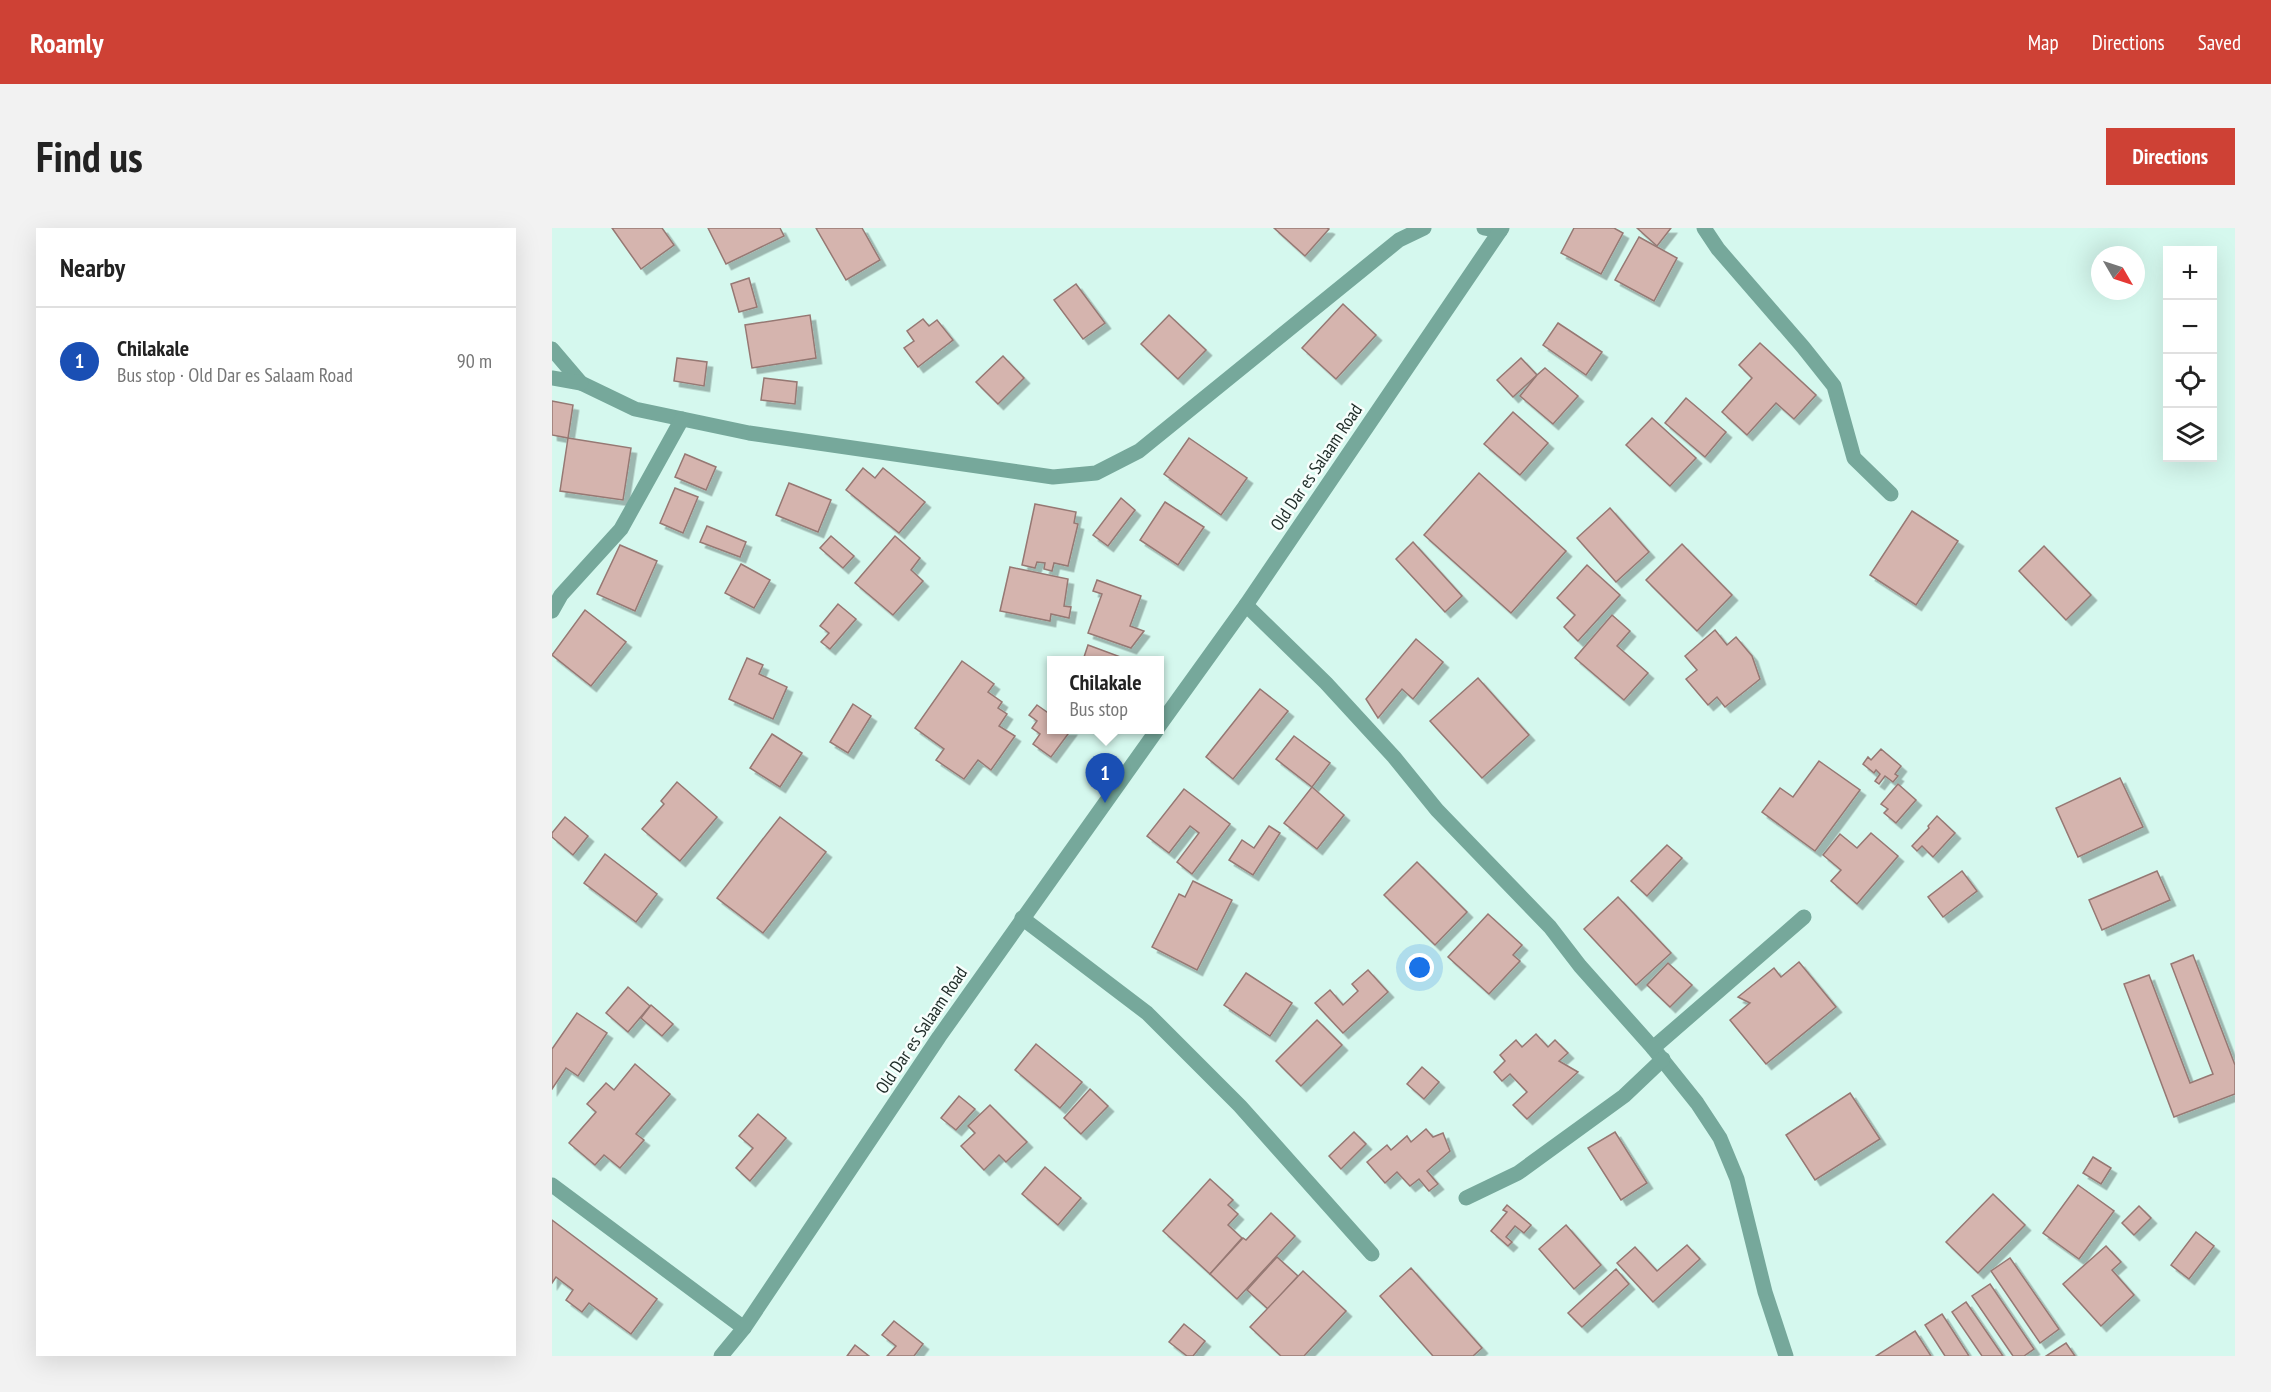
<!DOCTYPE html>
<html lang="en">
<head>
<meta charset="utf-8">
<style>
	body { margin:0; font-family:"PT Sans Narrow",sans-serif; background:#f2f2f2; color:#222 }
	.controls { position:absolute; right:18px; top:18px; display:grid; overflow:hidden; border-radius:0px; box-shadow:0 6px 24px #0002 }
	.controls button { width:54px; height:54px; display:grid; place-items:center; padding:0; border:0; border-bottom:2px solid #e0e0e0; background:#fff; color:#222; font:30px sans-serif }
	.compass { position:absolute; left:1539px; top:18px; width:54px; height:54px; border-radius:50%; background:#fff; box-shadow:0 6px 24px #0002; rotate:129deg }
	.you { position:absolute; left:868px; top:740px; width:21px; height:21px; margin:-15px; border:4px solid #fff; border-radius:50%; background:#1a73e8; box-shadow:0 0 0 9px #1a73e833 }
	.badge { display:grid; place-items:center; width:39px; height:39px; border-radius:50%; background:#ce4135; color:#fff; font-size:20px; font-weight:700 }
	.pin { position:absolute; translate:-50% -50px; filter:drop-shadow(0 2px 3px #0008) }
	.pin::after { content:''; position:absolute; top:32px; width:21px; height:18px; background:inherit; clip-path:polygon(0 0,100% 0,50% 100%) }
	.popup { position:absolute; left:495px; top:428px; width:117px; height:78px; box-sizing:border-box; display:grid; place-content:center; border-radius:0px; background:#fff; filter:drop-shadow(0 2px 4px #0005); font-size:20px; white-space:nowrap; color:#767676 }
	.popup b { font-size:22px; color:#222 }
	.popup::after { content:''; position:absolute; left:50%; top:100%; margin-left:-12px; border:12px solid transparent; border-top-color:#fff }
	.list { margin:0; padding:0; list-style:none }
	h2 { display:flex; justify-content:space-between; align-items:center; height:78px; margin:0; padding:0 24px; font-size:26px }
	h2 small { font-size:20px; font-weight:400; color:#767676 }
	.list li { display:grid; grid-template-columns:39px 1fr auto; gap:18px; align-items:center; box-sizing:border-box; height:108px; padding:0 24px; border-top:2px solid #e0e0e0 }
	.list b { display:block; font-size:22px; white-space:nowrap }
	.list p { margin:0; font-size:20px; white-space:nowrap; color:#767676 }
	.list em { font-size:20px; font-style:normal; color:#767676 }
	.icon { flex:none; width:33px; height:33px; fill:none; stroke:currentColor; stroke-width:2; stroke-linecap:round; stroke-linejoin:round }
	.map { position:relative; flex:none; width:1683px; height:1128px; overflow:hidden; border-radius:0px }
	header { display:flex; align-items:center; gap:36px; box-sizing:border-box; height:84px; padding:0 30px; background:#ce4135; color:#fff }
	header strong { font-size:28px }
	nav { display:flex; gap:33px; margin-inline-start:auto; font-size:21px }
	.intro { display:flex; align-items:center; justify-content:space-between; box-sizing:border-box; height:144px; padding:0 36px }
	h1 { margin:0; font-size:42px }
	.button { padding:15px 27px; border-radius:0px; background:#ce4135; color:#fff; font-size:21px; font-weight:700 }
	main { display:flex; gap:36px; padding:0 36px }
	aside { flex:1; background:#fff; border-radius:0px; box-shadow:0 6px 24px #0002 }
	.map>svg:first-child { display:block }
	.building { fill:#d5b4ae; stroke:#967873; stroke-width:1.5; filter:url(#shadow) }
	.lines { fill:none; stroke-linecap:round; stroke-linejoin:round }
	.minor { stroke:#76a89b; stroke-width:15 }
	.tertiary { stroke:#76a89b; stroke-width:15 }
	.labels { text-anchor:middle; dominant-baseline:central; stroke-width:5; stroke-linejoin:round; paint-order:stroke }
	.street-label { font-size:18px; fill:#1e2b27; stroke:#f7fefc }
</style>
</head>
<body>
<header>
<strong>Roamly</strong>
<nav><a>Map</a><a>Directions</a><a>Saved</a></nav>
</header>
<div class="intro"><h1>Find us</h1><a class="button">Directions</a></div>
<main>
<aside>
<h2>Nearby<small></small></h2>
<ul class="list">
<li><span class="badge" style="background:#1a4fb4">1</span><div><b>Chilakale</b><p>Bus stop · Old Dar es Salaam Road</p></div><em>90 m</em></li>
</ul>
</aside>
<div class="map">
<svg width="1683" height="1128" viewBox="0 0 1683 1128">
	<defs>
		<filter id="shadow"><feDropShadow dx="5.5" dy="5.5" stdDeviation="0" flood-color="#0004"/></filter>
	</defs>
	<rect width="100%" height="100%" fill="#d5f8ee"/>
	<g class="building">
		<path d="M60 0H110L122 17 89 41Z"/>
		<path d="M156 0H228L232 8 174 36Z"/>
		<path d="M264 0H310L328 32 294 52Z"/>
		<path d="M722 0H775L777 1 753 28Z"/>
		<path d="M1022 0H1062L1071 5 1049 46 1009 25Z"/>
		<path d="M1085 0H1119L1105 18Z"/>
		<path d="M1087 9 1125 30 1102 73 1063 52Z"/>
		<path d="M197 50 205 79 187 84 179 56Z"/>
		<path d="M524 56 553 95 531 111 502 72Z"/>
		<path d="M791 76 824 107 784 151 750 120Z"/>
		<path d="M258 87 264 130 200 140 193 97Z"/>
		<path d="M617 87 654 122 626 151 589 116Z"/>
		<path d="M371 91 377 98 385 92 401 112 366 139 352 120 362 113 355 103Z"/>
		<path d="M1006 95 1050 124 1034 147 991 117Z"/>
		<path d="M1208 115 1264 167 1242 191 1224 175 1195 207 1170 184 1200 150 1187 137Z"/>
		<path d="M451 128 472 150 446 176 424 154Z"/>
		<path d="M125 130 155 134 152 158 122 153Z"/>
		<path d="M969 130 985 147 961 169 945 152Z"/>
		<path d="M993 140 1026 168 1001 196 968 168 985 147Z"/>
		<path d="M212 150 245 154 243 176 209 172Z"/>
		<path d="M1134 170 1174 204 1153 229 1113 195Z"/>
		<path d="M0 173 21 177 16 210 0 207Z"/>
		<path d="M961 184 996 215 968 247 932 216Z"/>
		<path d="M1100 190 1144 230 1118 258 1074 217Z"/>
		<path d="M16 210 79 220 71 272 8 263Z"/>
		<path d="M637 210 695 250 669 287 612 246Z"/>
		<path d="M133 226 164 239 154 262 123 249Z"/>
		<path d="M311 240 323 250 331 240 373 274 347 305 294 262Z"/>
		<path d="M927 245 1014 323 959 385 872 307Z"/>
		<path d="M237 255 279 272 266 304 224 287Z"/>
		<path d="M123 260 146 269 131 305 108 295Z"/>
		<path d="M569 270 583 282 556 318 541 307Z"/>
		<path d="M613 274 652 299 626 337 588 312Z"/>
		<path d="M483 276 524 284 522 295 526 296 516 338 502 335 500 343 492 341 493 335 485 334 483 340 470 337Z"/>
		<path d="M1058 280 1097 324 1064 354 1025 310Z"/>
		<path d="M1360 283 1406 313 1364 377 1318 347Z"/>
		<path d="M155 298 194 314 188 329 148 314Z"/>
		<path d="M279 308 302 328 291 340 268 320Z"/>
		<path d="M343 308 368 330 359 342 371 353 341 387 303 355Z"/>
		<path d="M861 314 910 368 893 384 844 331Z"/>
		<path d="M1130 316 1180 367 1145 403 1094 352Z"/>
		<path d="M68 317 105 333 83 383 45 366Z"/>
		<path d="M1492 318 1539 367 1514 392 1467 343Z"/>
		<path d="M189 336 218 352 202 380 173 365Z"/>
		<path d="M1035 337 1068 367 1026 413 1012 399 1023 387 1005 370Z"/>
		<path d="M458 339 516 351 512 378 519 379 517 390 499 386 498 393 448 383Z"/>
		<path d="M545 352 589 368 578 398 592 403 579 420 536 405 550 366 541 363Z"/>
		<path d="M286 376 304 391 278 421 269 414 277 405 268 398Z"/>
		<path d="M33 382 74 414 39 458 0 427Z"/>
		<path d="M1060 387 1078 403 1065 418 1096 445 1072 472 1023 430Z"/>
		<path d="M1163 402 1175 417 1184 409 1200 428 1208 451 1173 479 1165 469 1156 477 1134 451 1145 442 1133 428Z"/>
		<path d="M864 411 891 434 861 471 850 461 826 490 814 471Z"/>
		<path d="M536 417 574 431 573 432H531Z"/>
		<path d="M195 430 211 437 207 446 235 459 221 491 177 471Z"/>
		<path d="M410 433 442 456 436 464 450 474 446 480 455 486 447 498 463 508 439 542 426 532 412 551 384 532 392 521 363 500Z"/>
		<path d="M926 450 977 507 930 550 878 493Z"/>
		<path d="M708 461 736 483 681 551 654 529Z"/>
		<path d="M301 476 319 488 296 525 278 514Z"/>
		<path d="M485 477 499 487V502H519L499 529 481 516 488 506 480 500 485 493 477 487Z"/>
		<path d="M220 506 250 525 228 559 198 540Z"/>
		<path d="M742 508 778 535 760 559 724 531Z"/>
		<path d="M1329 521 1349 538 1343 546 1346 548 1341 554 1333 548 1327 556 1323 553 1328 546 1324 542 1322 545 1311 536 1316 529 1319 532Z"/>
		<path d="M1267 533 1308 562 1263 623 1210 584 1228 560 1241 569Z"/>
		<path d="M1568 550 1591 599 1526 629 1504 580Z"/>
		<path d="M125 554 165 589 128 633 90 601 112 576 109 573Z"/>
		<path d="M1346 556 1364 572 1344 595 1332 585 1336 581 1329 576Z"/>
		<path d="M760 559 792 587 765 621 732 595Z"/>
		<path d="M632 561 678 596 640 646 625 634 647 605 638 598 617 625 595 608Z"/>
		<path d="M1385 588 1403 605 1381 629 1370 618 1365 623 1360 618 1377 600 1376 598Z"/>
		<path d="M13 589 36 608 21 627 0 609V605Z"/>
		<path d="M228 589 274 624 211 705 165 670Z"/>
		<path d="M717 598 728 605 701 647 677 632 690 612 702 620Z"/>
		<path d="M1319 605 1346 628 1305 676 1279 653 1289 642 1271 627 1288 606 1305 620Z"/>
		<path d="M1115 617 1130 630 1095 668 1079 653Z"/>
		<path d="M53 626 105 666 84 694 32 655Z"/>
		<path d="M865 634 915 684 883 717 832 667Z"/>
		<path d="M1410 643 1425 663 1391 689 1376 669Z"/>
		<path d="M1605 643 1618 672 1550 702 1537 672Z"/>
		<path d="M641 653 680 672 645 742 600 719 627 666 633 669Z"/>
		<path d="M1066 669 1119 725 1084 757 1032 701Z"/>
		<path d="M936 686 970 717 961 727 968 733 937 766 896 729Z"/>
		<path d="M1641 727 1683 837V866L1622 889 1572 756 1597 747 1638 855 1661 846 1619 736Z"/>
		<path d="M1247 734 1284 779 1214 836 1178 792 1198 775 1186 769 1222 740 1229 749Z"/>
		<path d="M1116 735 1140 757 1118 779 1095 757Z"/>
		<path d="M816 742 836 764 791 805 763 775 778 762 791 777 806 763 800 756Z"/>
		<path d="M694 745 740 775 718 808 672 777Z"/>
		<path d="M76 759 98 778 76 804 54 785Z"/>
		<path d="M99 777 121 796 110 808 89 790Z"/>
		<path d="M25 785 55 805 26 848 14 840 0 861V821Z"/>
		<path d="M765 792 790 817 749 858 724 833Z"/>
		<path d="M984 806 996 819 1003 812 1016 825 1007 833 1026 844 975 891 961 877 975 864 958 846 950 853 942 844 953 833 948 827 964 812 970 819Z"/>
		<path d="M484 816 530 854 508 880 463 842Z"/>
		<path d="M83 836 118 866 84 906 92 912 68 940 52 927 43 937 17 915 44 884 35 876 54 855 62 862Z"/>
		<path d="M870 839 887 854 872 871 855 856Z"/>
		<path d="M538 861 556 878 529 906 512 890Z"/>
		<path d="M1298 865 1328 911 1263 952 1234 907Z"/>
		<path d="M407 868 423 881 404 902 389 890Z"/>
		<path d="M438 877 475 914 454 934 447 927 432 942 409 918 423 905 416 898Z"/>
		<path d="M206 886 234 910 198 953 184 940 201 920 187 908Z"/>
		<path d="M874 901 881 909 891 905 898 923 875 943 886 956 877 963 867 951 858 958 845 944 833 955 815 934 835 917 839 922 855 908 859 914Z"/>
		<path d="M802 904 814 916 789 941 777 928Z"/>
		<path d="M1063 904 1095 955 1069 972 1036 920Z"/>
		<path d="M1541 929 1559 940 1549 956 1531 945Z"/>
		<path d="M493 939 529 970 506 997 470 966Z"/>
		<path d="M658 951 681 972 676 977 686 986 676 997 690 1010 658 1046 611 1003Z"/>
		<path d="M1526 957 1562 983 1527 1031 1491 1005Z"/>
		<path d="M1441 966 1473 997 1426 1045 1394 1014Z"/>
		<path d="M955 977 979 997 972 1005 963 998 954 1009 960 1014 956 1018 939 1003 955 984 951 982Z"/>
		<path d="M1587 978 1599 990 1582 1007 1570 995Z"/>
		<path d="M719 985 743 1008 685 1071 658 1046 691 1010 694 1012Z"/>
		<path d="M0 992 105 1071 79 1106 37 1075 30 1084 14 1072 21 1062 4 1049 0 1055Z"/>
		<path d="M1014 997 1049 1037 1022 1061 987 1021Z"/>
		<path d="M1644 1004 1662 1018 1637 1051 1619 1037Z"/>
		<path d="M1135 1017 1148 1031 1101 1074 1065 1035 1083 1019 1105 1043Z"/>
		<path d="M1554 1018 1569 1034 1560 1042 1582 1067 1549 1098 1511 1056Z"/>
		<path d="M725 1029 746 1048 716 1081 695 1062Z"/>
		<path d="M1458 1030 1507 1101 1488 1115 1439 1043Z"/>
		<path d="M859 1040 930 1120 921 1128H881L828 1068Z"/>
		<path d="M1064 1041 1077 1056 1030 1099 1016 1085Z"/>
		<path d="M751 1043 794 1083 752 1128H729L698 1099Z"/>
		<path d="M1438 1056 1482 1121 1472 1128H1461L1420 1068Z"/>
		<path d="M1414 1074 1451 1128H1430L1400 1084Z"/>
		<path d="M1390 1086 1417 1128H1393L1373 1097Z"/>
		<path d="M342 1093 371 1116 362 1128H335L344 1118 330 1107Z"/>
		<path d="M632 1096 653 1113 641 1128H635L617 1114Z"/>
		<path d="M1363 1103 1379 1128H1324Z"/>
		<path d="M1514 1115 1523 1128H1494Z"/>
		<path d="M303 1117 317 1128H295Z"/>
	</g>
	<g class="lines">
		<g class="minor">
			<path d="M932 0 948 3"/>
			<path d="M1152 0 1166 21 1251 119 1282 158 1302 230 1339 266"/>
			<path d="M0 121 29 155 83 181 197 205 501 249 544 245 587 223 847 12 872 0"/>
			<path d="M0 150 29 155"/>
			<path d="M694 377 774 455 842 529 885 582 998 699 1028 738 1101 820 1145 875 1168 910 1185 951 1213 1064 1234 1128"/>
			<path d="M0 383 9 367 69 301 130 191"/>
			<path d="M470 690 595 785 688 878 820 1026"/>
			<path d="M1101 820 1252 689"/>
			<path d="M0 957 192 1100"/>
			<path d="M914 970 966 945 1072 868 1111 831"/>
		</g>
		<g class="tertiary">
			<path d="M607 498 694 377 950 0"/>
			<path d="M169 1128 192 1100 387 809 605 502"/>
		</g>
	</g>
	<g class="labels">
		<g class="street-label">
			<text transform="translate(764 239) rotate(-56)">Old Dar es Salaam Road</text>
			<text transform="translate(369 802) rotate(-56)">Old Dar es Salaam Road</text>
		</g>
	</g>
</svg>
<div class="controls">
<button>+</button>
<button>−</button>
<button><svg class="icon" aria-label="locate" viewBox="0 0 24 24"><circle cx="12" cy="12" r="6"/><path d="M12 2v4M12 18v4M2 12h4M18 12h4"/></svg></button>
<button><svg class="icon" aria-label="layers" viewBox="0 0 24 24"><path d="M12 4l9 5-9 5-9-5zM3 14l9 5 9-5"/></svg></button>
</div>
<svg class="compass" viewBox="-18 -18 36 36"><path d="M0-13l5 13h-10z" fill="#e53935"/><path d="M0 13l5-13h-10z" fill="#767676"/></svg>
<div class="you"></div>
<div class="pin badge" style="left:553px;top:575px;background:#1a4fb4">1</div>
<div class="popup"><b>Chilakale</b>Bus stop</div>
</div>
</main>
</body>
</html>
